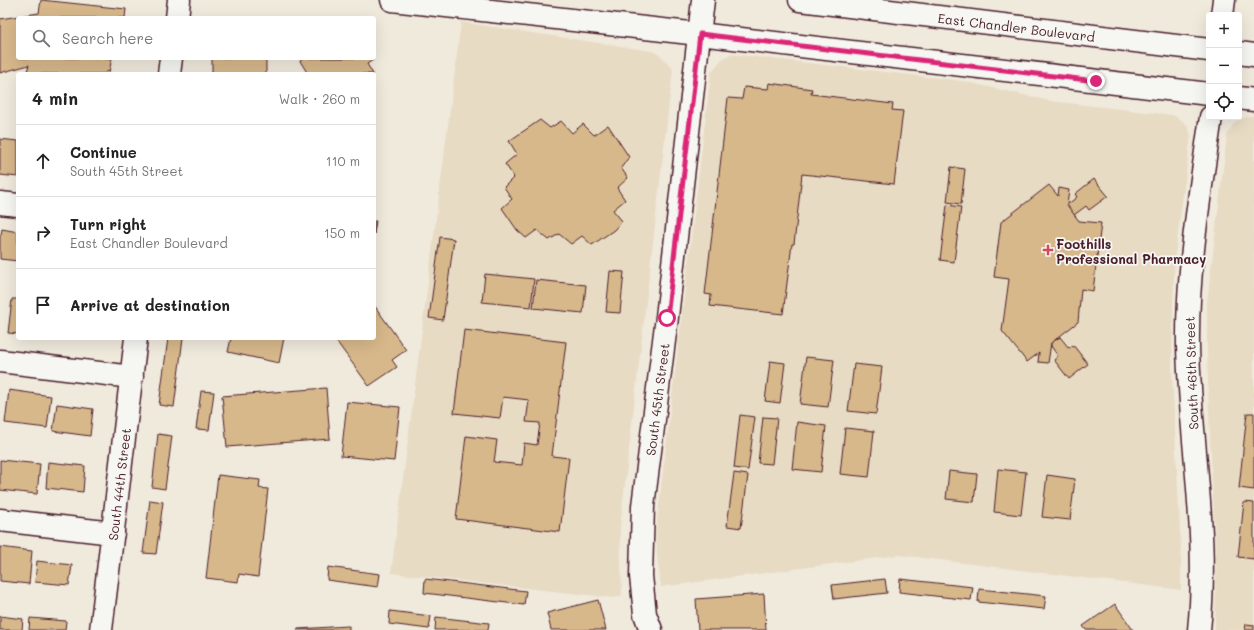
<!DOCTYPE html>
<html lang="en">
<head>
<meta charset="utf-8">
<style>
	body { margin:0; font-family:Mali,sans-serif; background:#f2f2f2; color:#222 }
	.controls { position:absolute; right:12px; top:12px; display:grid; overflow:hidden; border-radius:4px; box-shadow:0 4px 16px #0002 }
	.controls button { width:36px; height:36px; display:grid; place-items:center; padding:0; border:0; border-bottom:1px solid #e0e0e0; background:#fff; color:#222; font:20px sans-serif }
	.stop { position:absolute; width:12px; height:12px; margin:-9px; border:3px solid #db2777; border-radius:50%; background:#fff }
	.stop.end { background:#db2777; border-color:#fff; box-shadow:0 1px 4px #0008 }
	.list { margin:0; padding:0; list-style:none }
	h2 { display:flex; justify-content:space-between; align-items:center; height:52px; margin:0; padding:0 16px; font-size:17px }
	h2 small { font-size:13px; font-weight:400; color:#767676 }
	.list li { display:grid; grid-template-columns:26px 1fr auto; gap:12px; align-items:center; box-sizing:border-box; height:72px; padding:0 16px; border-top:1px solid #e0e0e0 }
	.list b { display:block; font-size:15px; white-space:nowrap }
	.list p { margin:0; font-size:13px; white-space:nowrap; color:#767676 }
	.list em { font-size:13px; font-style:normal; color:#767676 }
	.icon { flex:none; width:22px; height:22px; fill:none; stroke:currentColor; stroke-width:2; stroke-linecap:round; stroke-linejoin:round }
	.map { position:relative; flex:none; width:1254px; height:630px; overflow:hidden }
	.search { position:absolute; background:#fff; box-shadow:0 4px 16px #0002; left:16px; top:16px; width:360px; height:44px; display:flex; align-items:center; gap:10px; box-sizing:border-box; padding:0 14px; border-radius:4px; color:#767676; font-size:15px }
	.panel { position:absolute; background:#fff; box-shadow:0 4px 16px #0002; left:16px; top:72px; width:360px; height:268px; border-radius:4px }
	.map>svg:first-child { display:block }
	.built { fill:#e8dbc4 }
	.building { fill:#d7b88b; stroke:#4a1f2b }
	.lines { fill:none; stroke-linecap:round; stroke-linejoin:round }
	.minor-casing { stroke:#4a1f2b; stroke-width:25 }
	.major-casing { stroke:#4a1f2b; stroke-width:25 }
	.minor { stroke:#f6f6f2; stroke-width:22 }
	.major { stroke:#f6f6f2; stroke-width:22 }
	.route { stroke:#db2777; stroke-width:5 }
	.poi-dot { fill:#d1495b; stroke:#f6f6f2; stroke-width:1.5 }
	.labels { text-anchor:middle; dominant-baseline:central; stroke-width:3.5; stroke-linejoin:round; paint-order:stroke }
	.street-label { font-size:13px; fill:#4a1f2b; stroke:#f6f6f2 }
	.poi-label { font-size:13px; font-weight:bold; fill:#4a1f2b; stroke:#f6f6f2; text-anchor:start }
</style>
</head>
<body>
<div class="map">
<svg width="1254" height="630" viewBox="0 0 1254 630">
	<rect width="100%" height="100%" fill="#f0eadd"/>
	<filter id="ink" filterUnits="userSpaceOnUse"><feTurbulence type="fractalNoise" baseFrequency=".025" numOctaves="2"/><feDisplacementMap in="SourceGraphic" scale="8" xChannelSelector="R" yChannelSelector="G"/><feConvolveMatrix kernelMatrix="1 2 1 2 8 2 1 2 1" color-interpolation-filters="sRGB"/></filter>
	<g filter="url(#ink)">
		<g class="built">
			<path d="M461 22 652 51 660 55 671 66 673 70 620 527 622 595 614 598 391 573Z"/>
			<path d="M731 54 963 81 1051 101 1173 115 1183 121 1188 127 1191 135 1175 256 1173 303 1172 371 1181 548V590L899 555 661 587 657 556 656 530 711 72 722 59Z"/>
			<path d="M1250 116H1254V630H1215L1216 558 1209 416 1207 349V303L1227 135 1232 126 1237 120Z"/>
		</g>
		<g class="building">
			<path d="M41 0 126 9 125 18H18V58H112L109 72 107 71 106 74H26L29 65 0 73V19L39 13Z"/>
			<rect x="212" y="58" width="54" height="16"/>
			<path d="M304 58H371L373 60 367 64 373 74H308L300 61Z"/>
			<path d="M769 83 812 89 811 94 893 104 892 110 903 111 894 184 802 174 794 244H792L783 314 710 306 711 295 705 294 728 98 742 99 744 87 768 89Z"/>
			<path d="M540 120 550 128 561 121 572 133 583 124 594 135 608 125 629 157 621 168 628 178 617 188 625 200 613 210 622 221 614 230 592 245 582 236 571 244 559 234 549 240 537 230 526 238 517 230 502 208 512 199 504 187 514 177 505 164 517 154 509 141Z"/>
			<path d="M0 139 18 141V177L0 175Z"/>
			<path d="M951 167 965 169 961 204 947 202Z"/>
			<path d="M1094 179 1108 196 1089 210 1086 206 1074 215 1067 205 1077 197 1075 194Z"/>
			<path d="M1049 185 1058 196 1059 188 1069 190 1067 205 1079 221 1101 223 1093 291 1081 289 1078 322 1051 343 1048 363 1038 362 1039 353 1027 362 1002 331 1009 279 994 277 1001 222Z"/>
			<path d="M947 205 961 207 954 262 940 260Z"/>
			<path d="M374 221H376L374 234Z"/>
			<path d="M2 229 18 232V261L0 259V235H1Z"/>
			<path d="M440 237 454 239 443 320 429 318Z"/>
			<path d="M610 271 624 272 620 313 606 312Z"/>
			<path d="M485 274 534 279 531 307 482 302Z"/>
			<path d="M536 280 586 285 583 313 533 308Z"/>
			<path d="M12 299H18V334L8 333Z"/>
			<path d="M374 305 406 350 392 360 397 367 369 386 334 338H374Z"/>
			<path d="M464 330 566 342 552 456 569 458 560 532 456 519 466 436 497 440 494 462 522 465 524 443 537 445 540 423 526 422 529 400 503 397 500 418 454 413Z"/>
			<path d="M1060 337 1069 348 1073 345 1088 364 1069 379 1054 360 1058 356 1051 346V343Z"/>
			<path d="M168 338H183L174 407 159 405Z"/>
			<path d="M231 338H284L279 363 228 352Z"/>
			<path d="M806 357 834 360 828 407 800 404Z"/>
			<path d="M770 361 785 363 780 403 765 401Z"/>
			<path d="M854 364 882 367 876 414 848 411Z"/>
			<path d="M326 388 330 439 227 447 222 396Z"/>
			<path d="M9 390 51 396 47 428 5 423Z"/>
			<path d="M201 391 214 392 209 430 196 429Z"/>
			<path d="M347 402 400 407 394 461 341 456Z"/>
			<path d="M57 404 93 409 90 436 53 431Z"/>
			<path d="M1247 413H1254V490L1239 488Z"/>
			<path d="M740 415 755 417 748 470 734 468Z"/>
			<path d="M763 417 777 418 772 464 758 463Z"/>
			<path d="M797 422 826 426 821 472 792 469Z"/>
			<path d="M845 428 874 431 869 477 840 474Z"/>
			<path d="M158 434 172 436 165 489 152 487Z"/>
			<path d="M0 460 40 464 37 494 0 490Z"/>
			<path d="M48 462 85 466 83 492 46 488Z"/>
			<path d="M998 469 1026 472 1021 515 994 512Z"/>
			<path d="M949 471 977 474 974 502 946 499Z"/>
			<path d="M734 473 748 475 741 528 727 526Z"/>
			<path d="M218 475 260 480 259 488 268 489 258 577 239 574 238 582 206 578Z"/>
			<path d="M1047 475 1075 479 1070 520 1042 517Z"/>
			<path d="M150 500 163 502 156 554 143 553Z"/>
			<path d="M1244 502 1254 503V559L1238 557Z"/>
			<path d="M0 547 32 551 29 584 0 581Z"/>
			<path d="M37 561 72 565 69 585 35 582Z"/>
			<path d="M328 567 380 574 378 587 327 580Z"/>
			<path d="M425 579 526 591 524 605 424 593Z"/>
			<path d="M885 579 887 593 834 599 832 585Z"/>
			<path d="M900 579 973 587 971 600 899 592Z"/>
			<path d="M979 589 1046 596 1044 609 978 602Z"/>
			<path d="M764 594 766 630H698L696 599Z"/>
			<path d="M598 600 606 630H551L547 613Z"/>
			<path d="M1115 604 1133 630H1086L1083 626Z"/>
			<path d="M390 611 431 616 429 629 389 624Z"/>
			<path d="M0 616 23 619 22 630H0Z"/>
			<path d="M436 617 489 623 488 630H435Z"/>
			<path d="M30 618 66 621 65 630H29Z"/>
			<path d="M1246 624 1254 625V630H1245Z"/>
			<path d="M349 626V630H297V629Z"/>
		</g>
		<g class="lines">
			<g class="minor-casing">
				<g id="minor">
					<path d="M1222 15 1224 0"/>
					<path d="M177 18 179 0"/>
					<path d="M169 74 171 58"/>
					<path d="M0 203 18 205"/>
					<path d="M0 361 132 377"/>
					<path d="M0 520 113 533"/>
					<path id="s1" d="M101 630 136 338"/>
					<path id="s2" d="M651 630 645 614 641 576 643 506 667 317 703 0"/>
					<path d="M1199 630C1209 535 1190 440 1188 346 1187 269 1200 193 1211 117"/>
				</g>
			</g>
			<g class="major-casing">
				<g id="major">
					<path d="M392 0 699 34 1209 94"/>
					<path id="s3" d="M800 0 1209 50"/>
					<path d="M1239 53 1254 55"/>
					<path d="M1239 98 1254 100"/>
				</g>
			</g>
			<use href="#minor" class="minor"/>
			<use href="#major" class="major"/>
		</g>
	</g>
	<g class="lines" filter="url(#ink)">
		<path class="route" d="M667 318 700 34 1096 81"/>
	</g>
	<path class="poi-dot" d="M1046 244h4v4h4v4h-4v4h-4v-4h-4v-4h4z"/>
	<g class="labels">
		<g class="street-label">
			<text stroke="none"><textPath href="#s3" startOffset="218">East Chandler Boulevard</textPath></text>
			<text transform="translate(1191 373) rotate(-92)">South 46th Street</text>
			<text stroke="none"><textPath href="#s2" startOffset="233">South 45th Street</textPath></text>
			<text stroke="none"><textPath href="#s1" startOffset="147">South 44th Street</textPath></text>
		</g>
		<g class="poi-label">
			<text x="1056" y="243">Foothills<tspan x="1056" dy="15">Professional Pharmacy</tspan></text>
		</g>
	</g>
</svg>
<div class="controls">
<button>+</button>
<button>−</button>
<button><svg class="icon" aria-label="locate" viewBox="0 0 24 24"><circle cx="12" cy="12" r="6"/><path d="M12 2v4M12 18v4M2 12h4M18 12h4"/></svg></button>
</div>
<div class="stop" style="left:667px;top:318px"></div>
<div class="stop end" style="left:1096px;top:81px"></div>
<div class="search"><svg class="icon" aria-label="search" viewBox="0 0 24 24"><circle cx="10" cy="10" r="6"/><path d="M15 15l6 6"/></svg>Search here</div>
<section class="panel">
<h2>4 min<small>Walk · 260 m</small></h2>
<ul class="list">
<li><svg class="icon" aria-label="ahead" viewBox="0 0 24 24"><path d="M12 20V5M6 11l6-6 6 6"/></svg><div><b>Continue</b><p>South 45th Street</p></div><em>110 m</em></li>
<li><svg class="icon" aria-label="right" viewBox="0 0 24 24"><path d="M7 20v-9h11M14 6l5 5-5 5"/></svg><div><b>Turn right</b><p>East Chandler Boulevard</p></div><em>150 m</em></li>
<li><svg class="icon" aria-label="arrive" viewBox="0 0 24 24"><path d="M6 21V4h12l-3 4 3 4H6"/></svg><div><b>Arrive at destination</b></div></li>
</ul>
</section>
</div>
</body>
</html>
